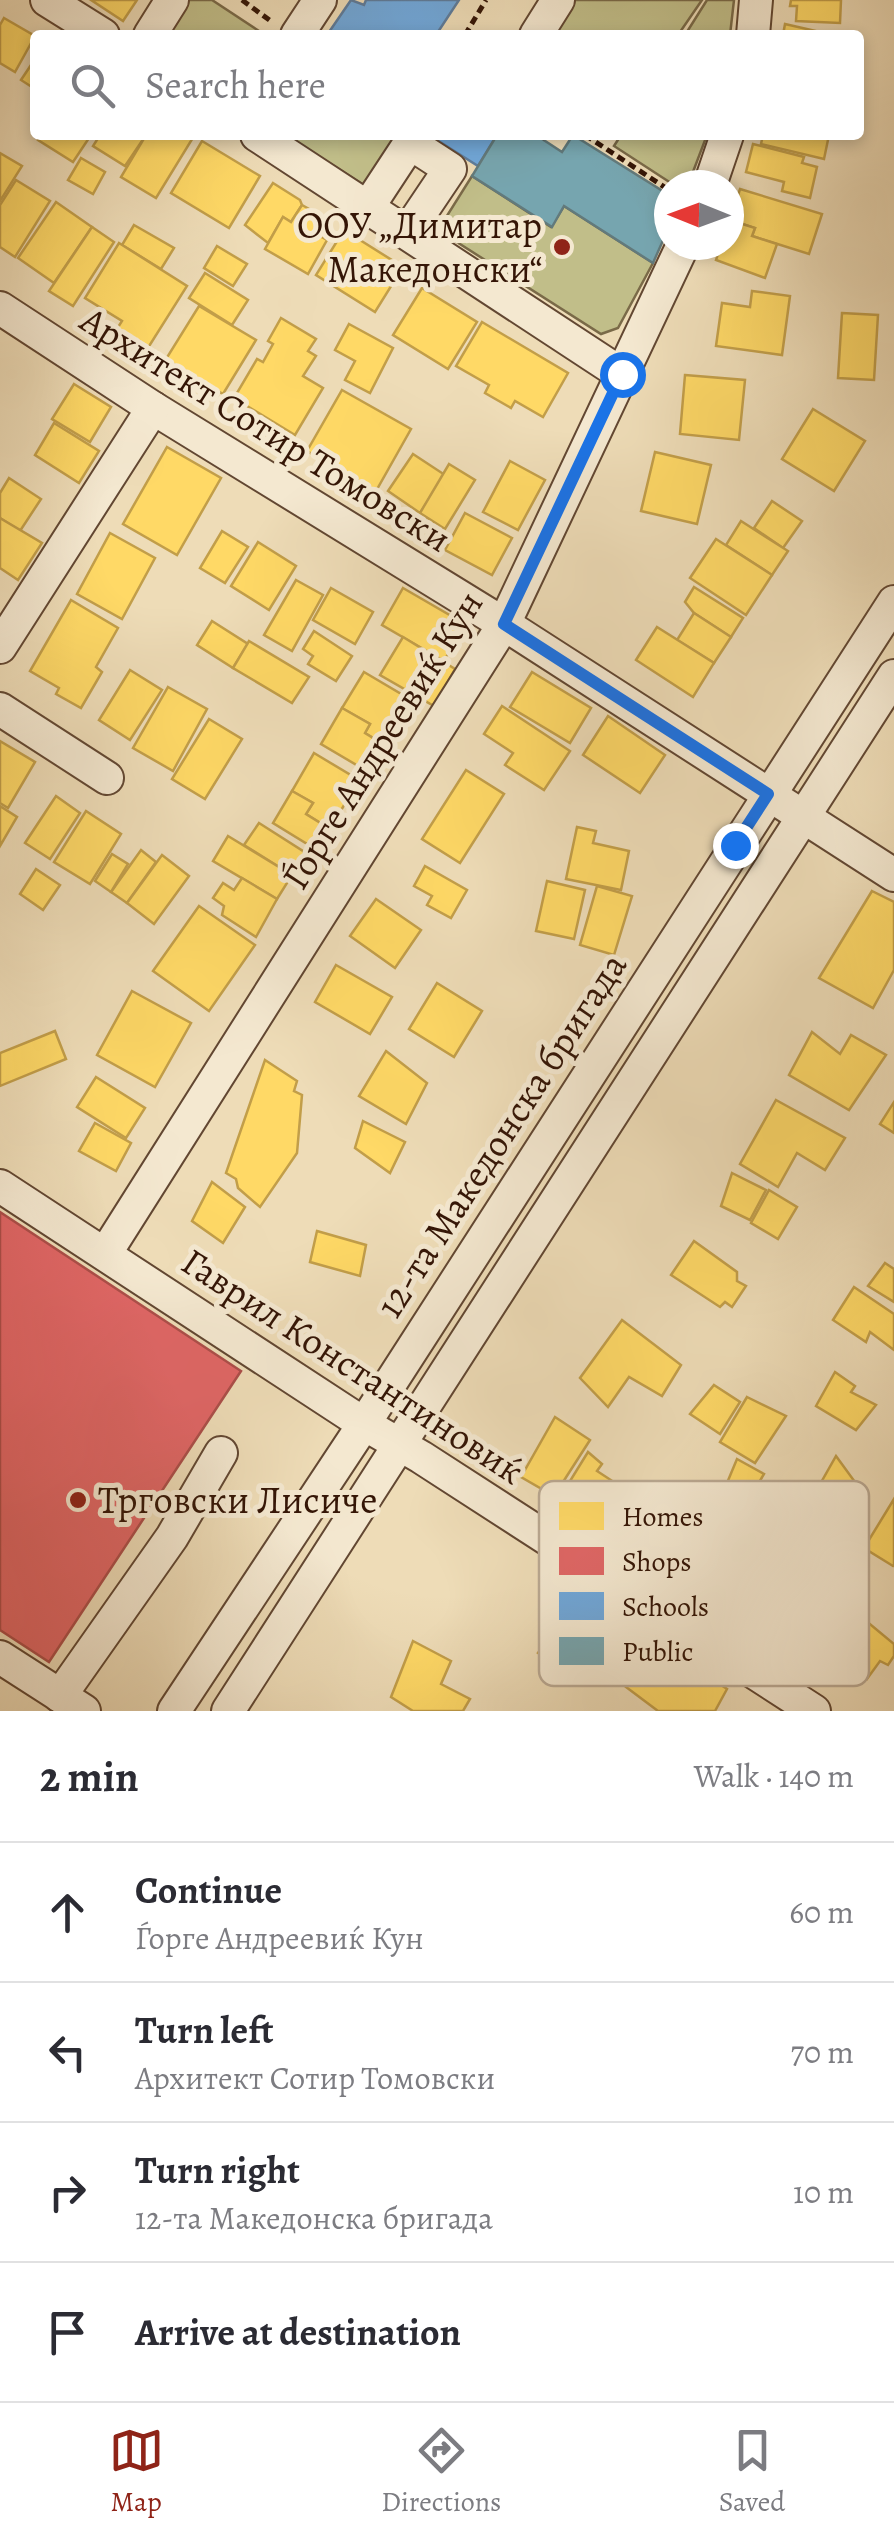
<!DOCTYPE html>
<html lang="en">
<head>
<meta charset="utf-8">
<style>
	body { margin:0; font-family:Alegreya,serif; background:#f7f7f7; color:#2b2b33 }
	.compass { position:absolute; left:654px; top:170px; width:90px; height:90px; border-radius:50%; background:#fff; box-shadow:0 5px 15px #0003; rotate:271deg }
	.stop { position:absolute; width:30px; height:30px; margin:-22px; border:8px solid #1a73e8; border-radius:50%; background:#fff }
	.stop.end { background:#1a73e8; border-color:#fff; box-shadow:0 2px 10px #0008 }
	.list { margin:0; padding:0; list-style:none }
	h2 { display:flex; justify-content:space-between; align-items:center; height:130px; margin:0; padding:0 40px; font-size:42px }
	h2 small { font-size:32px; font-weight:400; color:#7c7c81 }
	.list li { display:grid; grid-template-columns:65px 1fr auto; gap:30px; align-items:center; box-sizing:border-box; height:140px; padding:0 40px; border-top:2px solid #e1e1e2 }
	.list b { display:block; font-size:38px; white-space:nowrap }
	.list p { margin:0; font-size:32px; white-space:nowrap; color:#7c7c81 }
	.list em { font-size:32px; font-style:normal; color:#7c7c81 }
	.icon { flex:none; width:55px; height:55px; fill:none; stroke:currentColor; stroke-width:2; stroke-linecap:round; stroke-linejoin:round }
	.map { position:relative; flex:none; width:894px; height:1711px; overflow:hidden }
	.search { position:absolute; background:#fff; box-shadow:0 5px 15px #0003; left:30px; right:30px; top:30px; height:110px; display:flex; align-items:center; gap:25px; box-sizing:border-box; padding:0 35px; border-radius:10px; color:#7c7c81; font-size:38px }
	.sheet { height:690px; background:#fff }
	nav { display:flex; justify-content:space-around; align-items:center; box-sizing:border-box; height:140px; border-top:2px solid #e1e1e2; background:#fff; font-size:28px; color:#7c7c81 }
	nav a { display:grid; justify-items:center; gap:5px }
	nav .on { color:#8f2418 }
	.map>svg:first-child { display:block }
	.green { fill:#c1be89; stroke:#7a6a48; stroke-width:2.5 }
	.homes { fill:#ffd966; stroke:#c29e49; stroke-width:2.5 }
	.shops { fill:#e06666; stroke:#ac4e49; stroke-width:2.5 }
	.schools { fill:#6fa8dc; stroke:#5d7c9c; stroke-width:2.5 }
	.public { fill:#76a5af; stroke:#627a7c; stroke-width:2.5 }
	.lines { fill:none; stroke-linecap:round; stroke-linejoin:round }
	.minor-casing { stroke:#624732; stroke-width:36 }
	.path { stroke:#341506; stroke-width:5; stroke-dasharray:8 5; stroke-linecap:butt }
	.minor { stroke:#f4e8d0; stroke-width:32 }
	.route { stroke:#1a73e8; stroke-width:12 }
	.poi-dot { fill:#8f2418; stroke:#f4e8d0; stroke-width:4 }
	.labels { text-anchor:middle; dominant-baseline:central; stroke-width:10; stroke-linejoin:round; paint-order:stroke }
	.poi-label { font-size:38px; fill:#341506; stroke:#f4e8d0; text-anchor:end }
	.street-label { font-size:38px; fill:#341506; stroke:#f4e8d0 }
	.key { fill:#f4e8d0; stroke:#baa993; stroke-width:2.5 }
	.key-label { font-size:28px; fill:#341506 }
</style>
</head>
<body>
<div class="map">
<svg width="894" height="1711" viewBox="0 0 894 1711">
	<rect width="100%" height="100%" fill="#eedcb7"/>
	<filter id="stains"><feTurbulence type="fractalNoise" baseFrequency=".002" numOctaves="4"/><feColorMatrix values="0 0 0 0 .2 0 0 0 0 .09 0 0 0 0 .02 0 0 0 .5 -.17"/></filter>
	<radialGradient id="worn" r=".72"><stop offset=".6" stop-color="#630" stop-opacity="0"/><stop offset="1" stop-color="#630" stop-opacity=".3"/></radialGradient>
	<g class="green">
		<path d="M185 0H212L265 35H162Z"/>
		<path d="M573 0H702L678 35H551Z"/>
		<path d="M707 0H734L730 35H685Z"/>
		<path d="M285 135H388L394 139 364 185Z"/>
		<path d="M621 135H707L688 185H674L614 146Z"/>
		<path d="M472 176 551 227 564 206 653 263 618 328 601 334 438 230Z"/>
	</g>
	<g class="homes">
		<path d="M91 0H137L123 21Z"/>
		<path d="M791 0H841L840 23 796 21 797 6H790Z"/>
		<path d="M4 18 35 36 15 72 0 63V25Z"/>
		<path d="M785 24 833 35H783Z"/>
		<path d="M35 59V89L21 80Z"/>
		<path d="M41 135H91L73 162 38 140Z"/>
		<path d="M100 135H146L125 166 93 146Z"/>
		<path d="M146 135 194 136 156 198 121 177Z"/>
		<path d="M763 135H829L824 159 761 144Z"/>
		<path d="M202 141 260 176 229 228 171 193Z"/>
		<path d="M753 144 804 157 802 163 817 167 810 198 782 191 784 182 746 172Z"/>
		<path d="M0 153 22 166 0 201Z"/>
		<path d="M81 158 105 172 93 194 68 180Z"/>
		<path d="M16 180 50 201 15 257 0 247V205Z"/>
		<path d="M273 183 300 200 302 205 291 222 283 217 268 243 245 225Z"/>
		<path d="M740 189 822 214 809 254 752 236 755 228 730 220Z"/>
		<path d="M56 202 92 227 54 283 18 258Z"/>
		<path d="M302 205 327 219 318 235 327 240 308 274 265 249 283 217 291 222Z"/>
		<path d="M730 220 755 228 752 236 777 244 765 278 716 260 721 245H729Z"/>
		<path d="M134 225 174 248 161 269 122 245Z"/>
		<path d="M92 227 114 242 73 306 49 291Z"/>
		<path d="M344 230 403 267 375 312 316 275Z"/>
		<path d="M119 243 187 286 146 351 115 332 122 321 85 298Z"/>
		<path d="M217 246 247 264 233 286 204 268Z"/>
		<path d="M205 273 248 300 232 325 189 298Z"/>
		<path d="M422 288 477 322 448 369 393 335Z"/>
		<path d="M752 291 790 296 782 355 716 346 722 303 750 307Z"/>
		<path d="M199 306 256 340 223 394 166 359Z"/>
		<path d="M842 313 878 315 874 380 838 378Z"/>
		<path d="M281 318 316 339 308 351 316 356 303 376 323 388 295 435 234 398 257 359 263 362 273 344 268 341Z"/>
		<path d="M482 322 568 373 543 417 515 401 511 408 485 393 489 385 456 366Z"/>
		<path d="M349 324 393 348 370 393 345 380 355 361 335 350Z"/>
		<path d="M685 375 745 380 739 440 680 434Z"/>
		<path d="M74 384 111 407 90 442 52 419Z"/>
		<path d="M342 390 411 429 376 491 307 451Z"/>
		<path d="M813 409 865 441 834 491 782 459Z"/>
		<path d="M54 423 99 451 79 483 35 455Z"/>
		<path d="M167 447 221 478 177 555 123 524Z"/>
		<path d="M655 452 711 465 697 524 641 511Z"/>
		<path d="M413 454 445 475 420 513 388 491Z"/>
		<path d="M510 461 545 480 518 530 483 512Z"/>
		<path d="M449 464 475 480 445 529 420 513Z"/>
		<path d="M9 478 41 499 20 531 0 518V493Z"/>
		<path d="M772 501 802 521 783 548 754 528Z"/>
		<path d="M465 513 512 538 492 575 445 550Z"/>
		<path d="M0 518 42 543 18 580 0 568Z"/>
		<path d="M741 521 788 551 772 575 726 545Z"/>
		<path d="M222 531 248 547 225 583 200 568Z"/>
		<path d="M110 533 155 558 122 619 77 594Z"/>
		<path d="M716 539 772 575 746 615 690 578Z"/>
		<path d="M258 542 296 566 269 610 231 586Z"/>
		<path d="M296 580 323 595 292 651 264 635Z"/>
		<path d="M694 587 743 618 731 637 694 613 685 602Z"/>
		<path d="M331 588 373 612 355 644 313 620Z"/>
		<path d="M403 588 465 624 444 661 382 625Z"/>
		<path d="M71 600 118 628 96 667 102 672 81 708 56 694 59 688 30 671Z"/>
		<path d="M694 613 731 637 714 663 677 640Z"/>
		<path d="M212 621 248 644 233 668 197 645Z"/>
		<path d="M657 627 714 663 693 697 636 660Z"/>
		<path d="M314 631 352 656 336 681 308 664 313 656 303 649Z"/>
		<path d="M403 637 455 669 434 706 380 675Z"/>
		<path d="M249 641 309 677 292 703 233 668Z"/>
		<path d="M130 670 162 690 130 740 99 720Z"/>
		<path d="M364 672 413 701 386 746 365 733 370 724 342 708Z"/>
		<path d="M532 672 591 708 570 743 510 707Z"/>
		<path d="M168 687 207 709 173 771 133 748Z"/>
		<path d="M502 706 570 751 544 790 505 765 513 753 484 734Z"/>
		<path d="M342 708 370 724 365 733 386 746 370 773 321 744Z"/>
		<path d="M608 716 665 755 640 793 583 755Z"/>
		<path d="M209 719 242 739 205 799 172 779Z"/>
		<path d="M0 741 35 762 8 808 0 803Z"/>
		<path d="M314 753 359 780 330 829 306 814 313 803 292 791Z"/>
		<path d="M466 770 504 794 460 863 422 839Z"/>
		<path d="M292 791 313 803 306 814 330 829 317 850 273 823Z"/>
		<path d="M56 796 80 813 50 859 25 843Z"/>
		<path d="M0 806 17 817 0 846Z"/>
		<path d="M86 811 121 834 90 884 54 862Z"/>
		<path d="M259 823 306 853 292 875 244 845Z"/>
		<path d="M577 827 596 831 593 843 629 851 621 890 566 879Z"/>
		<path d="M228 836 292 875 277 899 213 861Z"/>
		<path d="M141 850 156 862 127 903 111 892Z"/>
		<path d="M112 854 128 864 111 892 95 881Z"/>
		<path d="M162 855 189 876 154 924 127 903Z"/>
		<path d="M425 866 467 890 451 918 427 905 432 896 414 886Z"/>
		<path d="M36 869 60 885 43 910 20 894Z"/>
		<path d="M242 878 277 899 256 937 222 915 224 906 213 898 223 883 234 890Z"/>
		<path d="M547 881 585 890 574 939 536 931Z"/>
		<path d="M597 886 632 896 614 955 580 945Z"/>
		<path d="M872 891 894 902V970L873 1008 819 978Z"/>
		<path d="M376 899 421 930 395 968 350 936Z"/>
		<path d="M199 906 255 945 209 1011 153 971Z"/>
		<path d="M336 965 392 997 370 1034 315 1002Z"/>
		<path d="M437 983 482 1011 454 1057 409 1029Z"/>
		<path d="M132 991 191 1023 155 1087 97 1055Z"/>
		<path d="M55 1031 66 1059 0 1086V1053Z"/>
		<path d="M812 1032 840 1054 851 1035 886 1055 849 1110 789 1075Z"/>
		<path d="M386 1051 427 1083 406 1124 359 1096Z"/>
		<path d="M265 1060 297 1081 294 1091 302 1095 297 1153 260 1207 238 1188 236 1179 226 1173Z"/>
		<path d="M96 1077 145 1108 126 1138 77 1107Z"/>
		<path d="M776 1100 845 1138 825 1170 797 1153 778 1187 740 1164Z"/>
		<path d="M894 1102V1133L880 1124Z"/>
		<path d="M363 1121 405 1142 390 1173 355 1148Z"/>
		<path d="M95 1123 131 1143 116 1171 79 1151Z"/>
		<path d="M732 1173 766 1190 750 1220 721 1206Z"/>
		<path d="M212 1182 245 1207 223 1243 192 1221Z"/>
		<path d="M769 1190 797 1207 778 1239 751 1223Z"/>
		<path d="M317 1231 366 1245 360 1276 310 1262Z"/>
		<path d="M694 1241 737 1272V1281L746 1286 732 1307 725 1302 720 1307 671 1275Z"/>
		<path d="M885 1263 894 1269V1302L868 1286Z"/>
		<path d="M854 1287 894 1314V1350L870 1332 866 1342 833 1320Z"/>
		<path d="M622 1320 681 1365 662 1396 629 1377 608 1407 580 1378Z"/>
		<path d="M835 1372 855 1386 851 1392 876 1405 856 1430 816 1406Z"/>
		<path d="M714 1385 740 1402 720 1434 690 1414Z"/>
		<path d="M747 1397 786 1416 755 1463 720 1442Z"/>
		<path d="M555 1417 590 1440 554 1496 521 1477Z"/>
		<path d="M588 1452 602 1464 597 1471 626 1490 598 1528 557 1502Z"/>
		<path d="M836 1456 855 1482 826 1537 797 1525Z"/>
		<path d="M737 1459 764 1474 745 1506 722 1495Z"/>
		<path d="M894 1499V1565L893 1566 864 1548Z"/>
		<path d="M575 1600 604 1621 570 1675 538 1653Z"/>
		<path d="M865 1620 894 1644V1656L888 1665 880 1661 867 1679 840 1657Z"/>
		<path d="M413 1641 451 1661 441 1684 470 1699 463 1711H413L391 1697Z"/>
		<path d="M658 1643 727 1689 715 1711H658L626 1687Z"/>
	</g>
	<path class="shops" d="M0 1212 241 1371 49 1662 0 1630Z"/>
	<g class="schools">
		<path d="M351 0 364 5 366 0H459L436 35H327Z"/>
		<path d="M429 135H497L478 166Z"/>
	</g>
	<path class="public" d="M497 135H536L562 152 573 135 669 195V227L653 263 564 206 552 227 472 176Z"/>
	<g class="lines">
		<g class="minor-casing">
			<g id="minor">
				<path d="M47 0 103 35"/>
				<path d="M150 35 172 0"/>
				<path d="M297 35 320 0"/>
				<path d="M536 35 558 0"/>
				<path d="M753 35 756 0"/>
				<path d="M257 135 623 375"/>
				<path d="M710 185 727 135"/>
				<path d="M368 207 410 143 450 169 407 233"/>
				<path d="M0 308 153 408 504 624 894 875"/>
				<path d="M0 647 153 408"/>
				<path d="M0 709 107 778"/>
				<path d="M0 1186 364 1424 421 1457 814 1711"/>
				<path d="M105 1254 504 624 683 245"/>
				<path d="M0 1657 84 1711"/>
				<path d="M60 1696 172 1537 221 1453"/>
				<path d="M174 1711 364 1424 894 602"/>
				<path d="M228 1711 894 676"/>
			</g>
		</g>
		<g class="path">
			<path d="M242 0 272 22"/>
			<path d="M465 35 486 0"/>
			<path d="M585 135 669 190"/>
			<path d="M542 139 545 135"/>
		</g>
		<use href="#minor" class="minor"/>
	</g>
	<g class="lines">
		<path class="route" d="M622 374 504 624 768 794 735 845"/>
	</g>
	<g class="poi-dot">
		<circle cx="562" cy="247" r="10"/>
		<circle cx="78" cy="1500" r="10"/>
	</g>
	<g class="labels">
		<g class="poi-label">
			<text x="542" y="225">ООУ „Димитар<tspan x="542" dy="44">Македонски“</tspan></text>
			<text x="98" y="1500" text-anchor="start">Трговски Лисиче</text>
		</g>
		<g class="street-label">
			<text transform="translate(266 429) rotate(32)">Архитект Сотир Томовски</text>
			<text transform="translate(382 740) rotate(-58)">Ѓорге Андреевиќ Кун</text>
			<text transform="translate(501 1135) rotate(-57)">12-та Македонска бригада</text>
			<text transform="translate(353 1366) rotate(33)">Гаврил Константиновиќ</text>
		</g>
	</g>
	<rect x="539" y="1481" width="330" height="205" rx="15" class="key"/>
	<rect x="559" y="1502" width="45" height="28" fill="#ffd966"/>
	<rect x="559" y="1547" width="45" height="28" fill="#e06666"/>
	<rect x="559" y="1592" width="45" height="28" fill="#6fa8dc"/>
	<rect x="559" y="1637" width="45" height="28" fill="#76a5af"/>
	<g class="key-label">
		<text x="622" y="1526">Homes</text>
		<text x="622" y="1571">Shops</text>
		<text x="622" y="1616">Schools</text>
		<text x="622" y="1661">Public</text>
	</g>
	<rect width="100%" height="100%" filter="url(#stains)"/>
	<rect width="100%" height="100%" fill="url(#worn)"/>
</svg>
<svg class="compass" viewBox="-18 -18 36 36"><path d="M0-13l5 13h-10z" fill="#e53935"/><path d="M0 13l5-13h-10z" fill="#7c7c81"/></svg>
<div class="stop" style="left:622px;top:374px"></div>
<div class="stop end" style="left:735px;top:845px"></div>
<div class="search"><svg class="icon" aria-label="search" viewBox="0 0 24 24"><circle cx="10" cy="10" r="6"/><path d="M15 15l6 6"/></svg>Search here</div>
</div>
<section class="sheet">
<h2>2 min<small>Walk · 140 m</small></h2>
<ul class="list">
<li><svg class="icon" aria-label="ahead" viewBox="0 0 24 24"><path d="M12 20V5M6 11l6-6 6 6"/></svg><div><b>Continue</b><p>Ѓорге Андреевиќ Кун</p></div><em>60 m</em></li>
<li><svg class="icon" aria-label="left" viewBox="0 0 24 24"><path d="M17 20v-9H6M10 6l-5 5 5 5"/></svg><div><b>Turn left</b><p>Архитект Сотир Томовски</p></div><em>70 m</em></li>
<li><svg class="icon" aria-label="right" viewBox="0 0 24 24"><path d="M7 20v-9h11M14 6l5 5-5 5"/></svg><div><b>Turn right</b><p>12-та Македонска бригада</p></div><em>10 m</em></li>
<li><svg class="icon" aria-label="arrive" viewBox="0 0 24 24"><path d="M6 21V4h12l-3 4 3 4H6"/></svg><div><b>Arrive at destination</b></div></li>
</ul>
</section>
<nav>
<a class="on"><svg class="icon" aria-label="map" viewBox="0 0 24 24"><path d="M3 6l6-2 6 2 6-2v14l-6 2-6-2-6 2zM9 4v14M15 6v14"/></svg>Map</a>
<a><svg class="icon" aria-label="directions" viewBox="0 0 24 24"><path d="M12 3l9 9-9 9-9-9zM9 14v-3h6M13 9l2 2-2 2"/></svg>Directions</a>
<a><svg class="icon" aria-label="saved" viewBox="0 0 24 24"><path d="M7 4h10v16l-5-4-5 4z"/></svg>Saved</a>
</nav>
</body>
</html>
